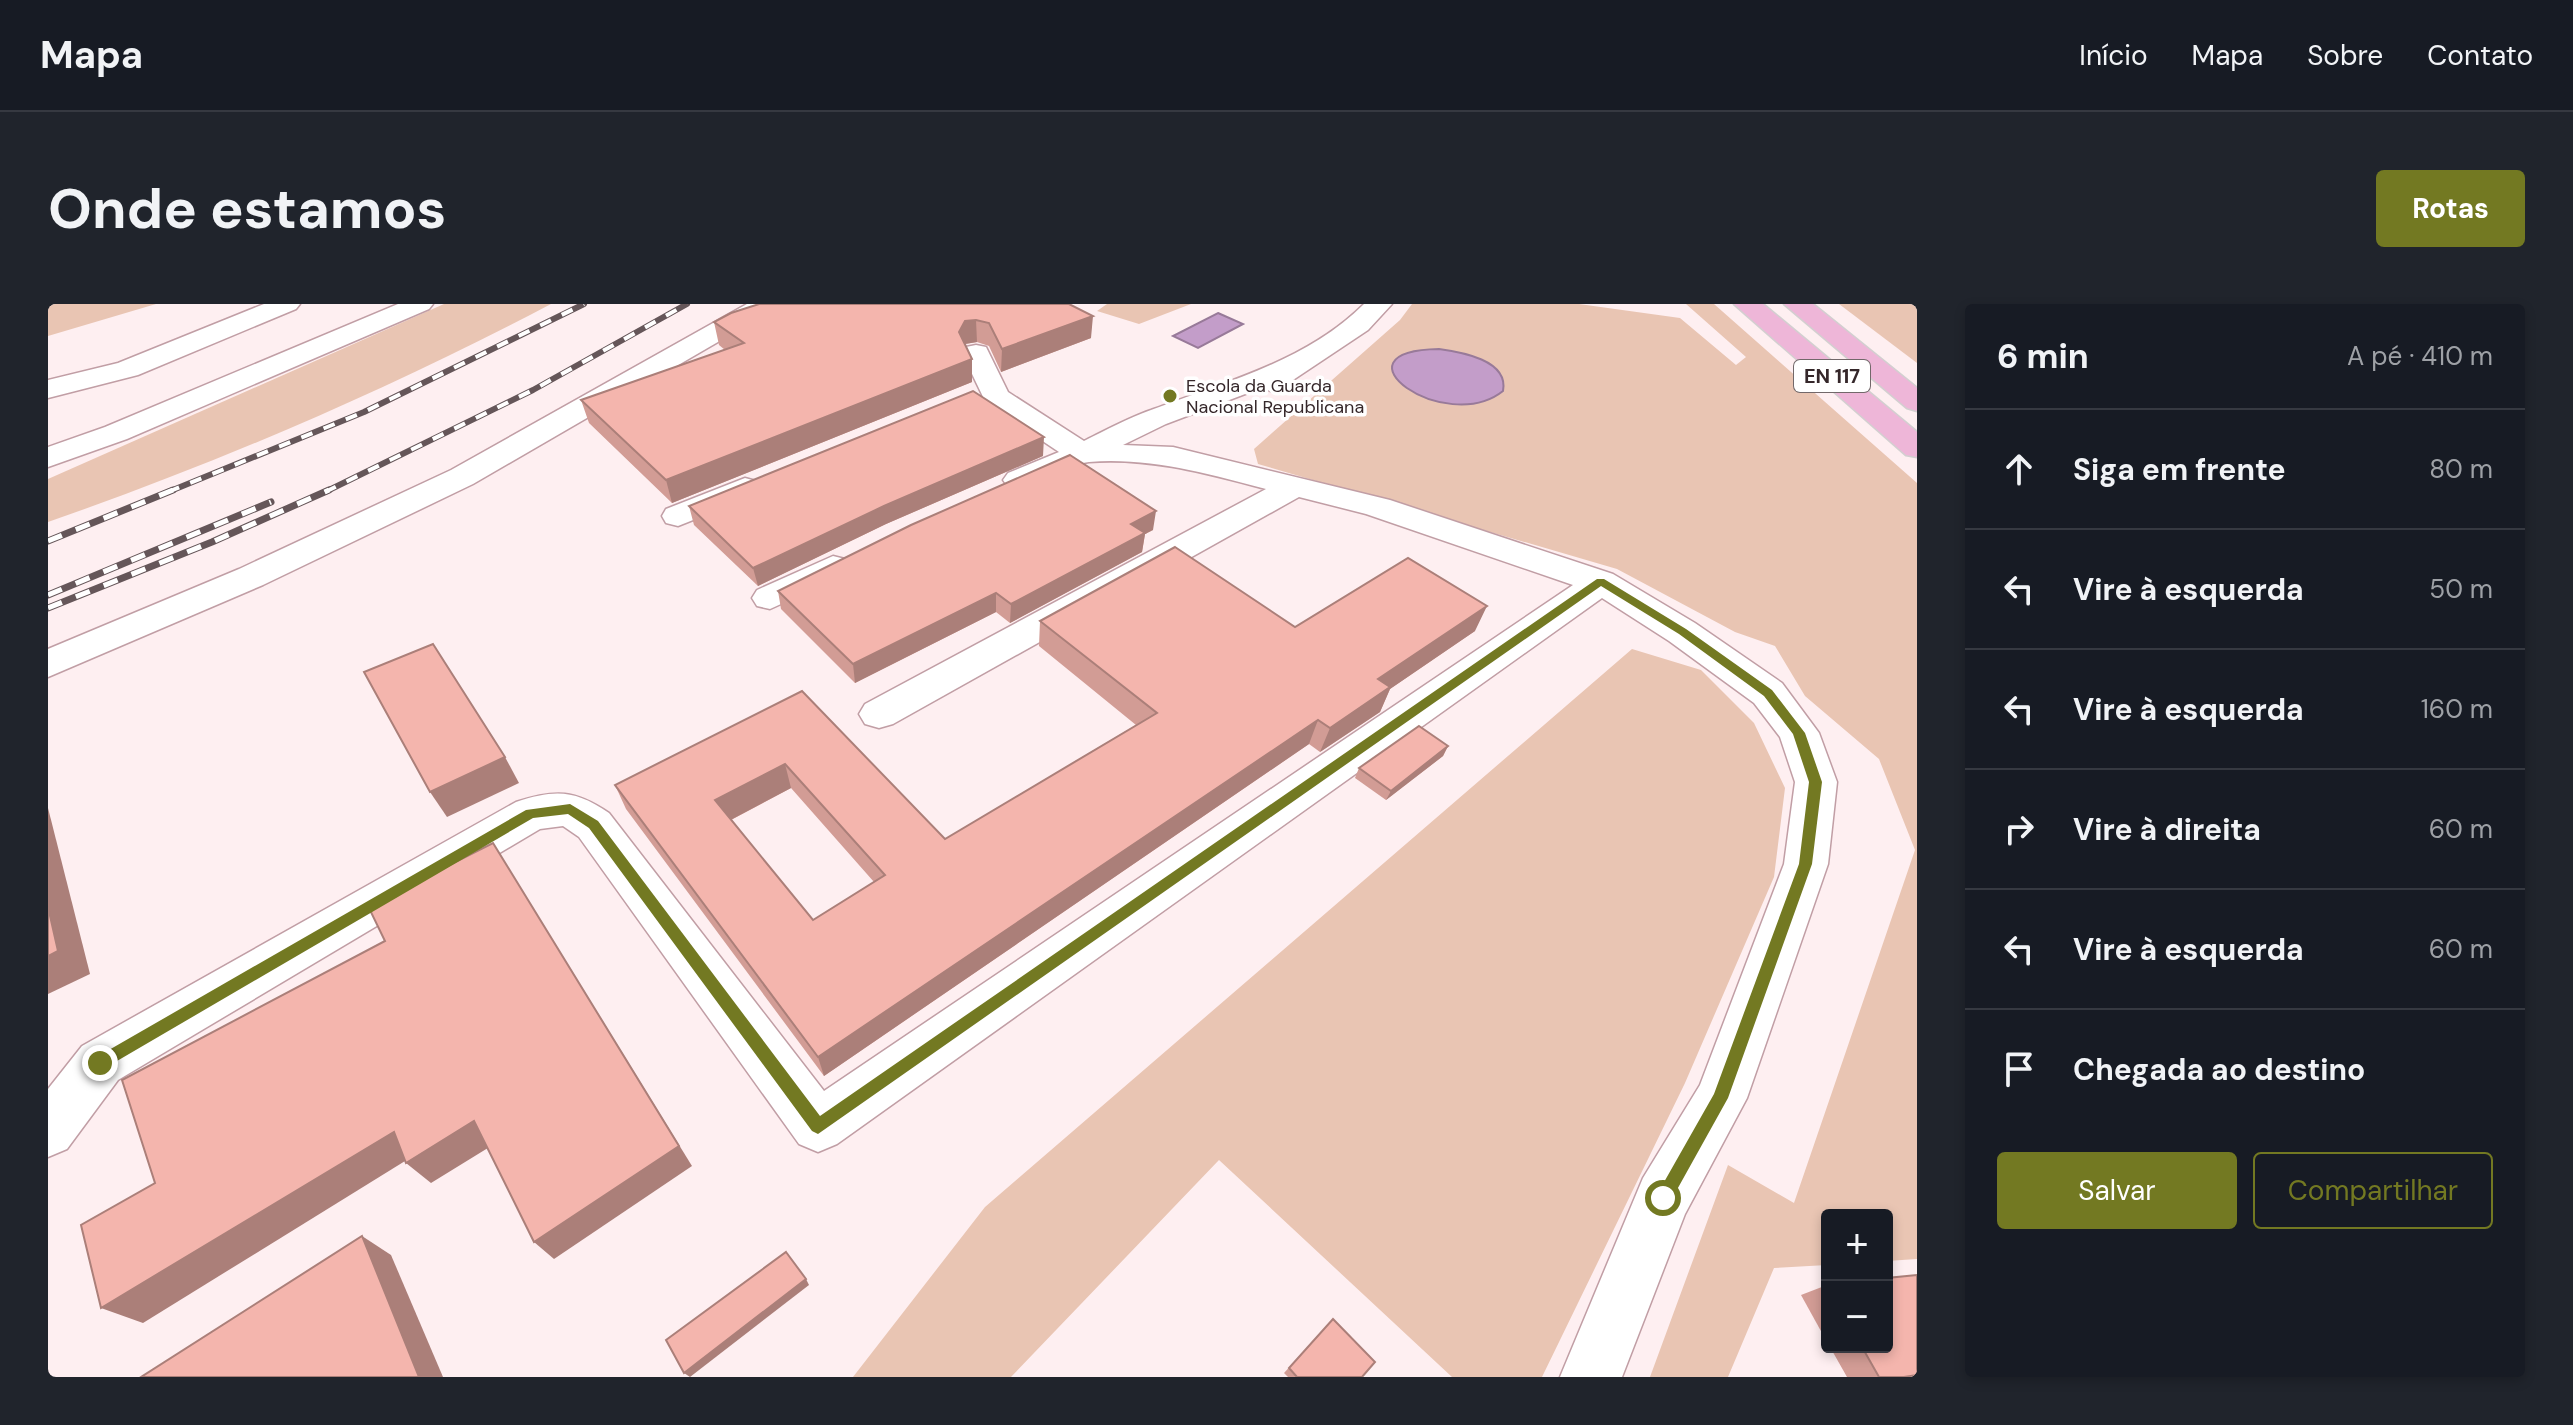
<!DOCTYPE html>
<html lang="pt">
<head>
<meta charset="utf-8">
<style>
	body { margin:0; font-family:"DM Sans",sans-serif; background:#20242c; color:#f1f3f6 }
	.controls { position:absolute; right:24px; bottom:24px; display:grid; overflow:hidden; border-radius:8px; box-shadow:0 4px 12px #0003 }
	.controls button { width:72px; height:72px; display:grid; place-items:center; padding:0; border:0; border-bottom:2px solid #363941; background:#171b24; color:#f1f3f6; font:40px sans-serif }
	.stop { position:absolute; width:24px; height:24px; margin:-18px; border:6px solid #737922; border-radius:50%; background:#fff }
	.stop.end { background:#737922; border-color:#fff; box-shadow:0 2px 8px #0008 }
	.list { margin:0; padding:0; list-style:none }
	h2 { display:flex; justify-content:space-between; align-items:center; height:104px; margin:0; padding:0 32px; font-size:34px }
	h2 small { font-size:26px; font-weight:400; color:#9ea1a6 }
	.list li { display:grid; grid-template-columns:52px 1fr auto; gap:24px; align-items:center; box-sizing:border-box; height:120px; padding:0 32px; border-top:2px solid #363941 }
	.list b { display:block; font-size:30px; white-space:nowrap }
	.list em { font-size:26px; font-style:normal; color:#9ea1a6 }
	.actions { display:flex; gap:16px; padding:24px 32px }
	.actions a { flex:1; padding:18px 0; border:2px solid #737922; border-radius:8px; text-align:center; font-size:28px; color:#737922 }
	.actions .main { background:#737922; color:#fff }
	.icon { flex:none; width:44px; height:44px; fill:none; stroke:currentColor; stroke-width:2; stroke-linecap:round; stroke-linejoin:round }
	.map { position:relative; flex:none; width:1869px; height:1073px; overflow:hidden; border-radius:8px }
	header { display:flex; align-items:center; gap:48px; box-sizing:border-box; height:112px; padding:0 40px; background:#171b24; border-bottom:2px solid #363941 }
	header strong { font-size:38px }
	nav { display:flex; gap:44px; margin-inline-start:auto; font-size:28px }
	.intro { display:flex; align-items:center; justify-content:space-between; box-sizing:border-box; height:192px; padding:0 48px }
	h1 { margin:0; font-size:56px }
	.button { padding:20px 36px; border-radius:8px; background:#737922; color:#fff; font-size:28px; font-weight:700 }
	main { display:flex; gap:48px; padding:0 48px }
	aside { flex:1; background:#171b24; border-radius:8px; box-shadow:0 4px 12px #0003 }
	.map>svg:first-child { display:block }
	.green { fill:#e9c5b3 }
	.water { fill:#c39dc9; stroke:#987a99; stroke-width:2 }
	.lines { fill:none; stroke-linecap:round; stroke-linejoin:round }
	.minor-casing { stroke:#c19ea5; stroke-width:3 }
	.major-casing { stroke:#d3cfd0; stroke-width:3 }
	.minor { fill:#fff; fill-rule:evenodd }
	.major { fill:#eeb6d8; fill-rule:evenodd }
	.rail-far1-casing { stroke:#655659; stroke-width:6 }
	.rail-casing { stroke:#655659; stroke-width:7 }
	.rail-far1 { stroke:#fff; stroke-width:4; stroke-dasharray:12; stroke-linecap:butt }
	.rail { stroke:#fff; stroke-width:5; stroke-dasharray:15; stroke-linecap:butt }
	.wall { fill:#d29c95; fill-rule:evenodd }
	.shaded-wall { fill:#ab7f79 }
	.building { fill:#f4b5ad; stroke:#ab7f79; stroke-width:2; fill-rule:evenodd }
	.route { fill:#737922 }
	.poi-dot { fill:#737922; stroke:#fff; stroke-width:3 }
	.labels { text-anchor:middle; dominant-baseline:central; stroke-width:7; stroke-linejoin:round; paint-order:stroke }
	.far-poi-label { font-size:18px; fill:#35272a; stroke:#fff; text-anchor:start }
	.shield { fill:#fff; stroke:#72686a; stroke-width:2 }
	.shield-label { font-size:20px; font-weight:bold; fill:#35272a }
</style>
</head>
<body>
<header>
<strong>Mapa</strong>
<nav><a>Início</a><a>Mapa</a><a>Sobre</a><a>Contato</a></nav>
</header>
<div class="intro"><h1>Onde estamos</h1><a class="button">Rotas</a></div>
<main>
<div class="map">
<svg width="1869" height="1073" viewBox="0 0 1869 1073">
	<rect width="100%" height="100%" fill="#feeff1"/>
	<g class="green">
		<path d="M0 0H108L0 32Z"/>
		<path d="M396 0H503C342 85 172 158 0 218V175Z"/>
		<path d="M1059 0H1143L1091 20 1049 7Z"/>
		<path d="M1364 0H1531L1632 14 1688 61 1698 53 1638 0H1666L1869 179V955L1839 957V911H1779V961L1726 964 1680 1073H1602L1680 861 1746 899 1867 546 1831 455 1757 392 1727 342 1687 328 1569 265 1210 160 1206 145 1352 16Z"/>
		<path d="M1791 0H1869V59Z"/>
		<path d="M1584 345 1653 366 1706 419 1737 484 1726 573 1637 779 1494 1073H1404L1171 856 963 1073H805L937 903Z"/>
	</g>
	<g class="water">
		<path d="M1170 9 1195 20 1150 44 1125 32Z"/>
		<path d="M1391 45C1413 48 1461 56 1455 87 1397 133 1278 47 1391 45Z"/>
	</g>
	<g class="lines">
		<g class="minor-casing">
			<g id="minor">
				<path d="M216 0H252L248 5 90 71 0 94V76L70 59Z"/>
				<path d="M350 0H385L381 5 79 135 0 163V143L57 123Z"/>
				<path d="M699 0H731L727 5 425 180 215 281 0 373V345L191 265 403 166Z"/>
				<path d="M1316 0H1344L1320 26 1233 84 1223 87 1213 84 1118 120 1075 141 1125 143 1342 196 1565 270 1647 319 1734 379 1771 429 1789 478 1780 560 1699 794 1637 910 1574 1073H1512L1595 874 1652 781 1736 560 1747 478 1732 433 1706 399 1621 337 1554 294 789 840 770 848 751 840 531 533 515 522 492 525 70 776 19 845 0 853V785L34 742 468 498C508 485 527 486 561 509L776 787 1525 281 1318 210 1251 193 845 420 831 424 817 420 811 410 817 400 1218 185C1160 170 1101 153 1041 158 1012 161 990 190 960 183L955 176 960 169 1011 148 938 99 914 49 918 43 928 41 938 43 960 88 1036 137C1058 126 1080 114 1103 106 1177 78 1259 57 1316 0Z"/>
				<path d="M697 174 708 177 713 184 708 191 630 222 618 219 614 212 618 205Z"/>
				<path d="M785 252 797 255 802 263 797 271 722 305 709 302 704 294 709 286Z"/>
			</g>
		</g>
		<g class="major-casing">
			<g id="major">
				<path d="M1686 0H1715L1869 128V153L1858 151Z"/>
				<path d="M1736 0H1765L1869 84V107L1859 104Z"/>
			</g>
		</g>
		<use href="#minor" class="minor"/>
		<use href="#major" class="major"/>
		<g class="rail-far1-casing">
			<g id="rail-far1">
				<path d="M120 188 316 108 536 0"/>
				<path d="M277 188 485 86 639 0"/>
			</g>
		</g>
		<g class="rail-casing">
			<g id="rail">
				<path d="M0 237 125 186"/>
				<path d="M0 291 223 198"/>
				<path d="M0 304 164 238 281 186"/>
			</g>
		</g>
		<use href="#rail-far1" class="rail-far1"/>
		<use href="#rail" class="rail"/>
	</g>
	<g class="wall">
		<path d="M1021 0 1043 34 953 68 941 42 929 38 917 40 924 78 624 199 541 119 533 96 677 46 671 41 666 18Z"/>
		<path d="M995 152 838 220 710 282 646 221 641 202Z"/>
		<path d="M1105 226 1097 230 1094 248 962 319 948 308 807 379 733 305 730 287Z"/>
		<path d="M992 317 1427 327 1342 385 1332 408 1272 448 1261 440 776 772 578 505 567 481 754 387 897 535 1088 421 991 342ZM743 484 826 578 765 616 683 516Z"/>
		<path d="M1400 442 1395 452 1338 496 1307 474 1311 464Z"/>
		<path d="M1869 971V1073H1799L1782 1043H1839Z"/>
		<path d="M1779 981V1038L1753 991Z"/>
		<path d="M1285 1015 1314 1073H1240L1236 1069Z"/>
	</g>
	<g class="shaded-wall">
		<path d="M1045 12 1043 34 953 68 954 45Z"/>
		<path d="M928 16 929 38 917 40 911 50V28L917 17Z"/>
		<path d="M924 55V78L624 199 618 176Z"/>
		<path d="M996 133 995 152 838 220 710 282 705 264 836 202Z"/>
		<path d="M1108 207 1105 226 1097 230 1094 248 962 319 963 300 1083 220Z"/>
		<path d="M948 289V308L807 379 805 360Z"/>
		<path d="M1439 302 1427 327 1342 385 1332 408 1272 448 1282 424 1330 375Z"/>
		<path d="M1270 416 1261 440 776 772 770 753Z"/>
		<path d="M1400 442 1395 452 1338 496 1343 487Z"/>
		<path d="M457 453 471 479 399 513 382 488Z"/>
		<path d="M737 460 743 484 675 520 667 496Z"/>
		<path d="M0 504 42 670 0 690Z"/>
		<path d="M445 539 644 862 506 955 486 938Z"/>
		<path d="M426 817 448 839 383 879 358 859Z"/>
		<path d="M346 828 370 849 95 1019 53 1004Z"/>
		<path d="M314 932 343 951 395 1073H371Z"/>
		<path d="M758 975 761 981 642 1073 636 1069Z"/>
	</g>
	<g class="building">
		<path d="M711 0H1021L1045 12 954 45 941 19 928 16 917 17 911 28 924 55 618 176 533 96 696 39 666 18 683 9Z"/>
		<path d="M925 87 996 133 836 202 705 264 641 202Z"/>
		<path d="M1022 151 1108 207 1083 220 1097 229 963 300 948 289 805 360 730 287 863 221Z"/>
		<path d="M1127 243 1247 323 1360 254 1439 302 1330 375 1342 383 1282 424 1270 416 770 753 567 481 754 387 897 535 1109 409 992 317ZM737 460 837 571 765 616 667 496Z"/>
		<path d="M385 340 457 453 382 488 316 368Z"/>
		<path d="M1371 422 1400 442 1343 487 1311 464Z"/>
		<path d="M445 539 631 842 486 938 426 817 358 859 346 828 53 1004 33 921 107 879 74 776 337 637 320 602Z"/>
		<path d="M0 603 10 647 0 652Z"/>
		<path d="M314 932 371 1073H93Z"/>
		<path d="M738 948 758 975 636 1069 618 1036Z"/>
		<path d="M1869 971V1071L1856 1073H1831L1814 1043H1839V974Z"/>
		<path d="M1285 1015 1327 1058 1314 1073H1249L1241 1064Z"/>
	</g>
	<path class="route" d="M1549 275H1556L1638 325 1724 386 1757 429 1774 478 1764 560 1680 794 1621 900 1615 902 1609 900 1607 894 1666 790 1751 560 1761 478 1745 430 1716 392 1631 330 1553 282 770 830 764 827 541 524 520 510 485 514 57 764 52 766 44 759 47 754 478 506 522 500 550 517 772 812Z"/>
	<circle class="poi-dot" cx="1122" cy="92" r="8"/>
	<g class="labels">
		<g class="far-poi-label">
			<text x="1138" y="82">Escola da Guarda<tspan x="1138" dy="21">Nacional Republicana</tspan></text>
		</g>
		<rect class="shield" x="1746" y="56" width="76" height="32" rx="6"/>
		<g class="shield-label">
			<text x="1784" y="72">EN 117</text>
		</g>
	</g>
</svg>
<div class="controls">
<button>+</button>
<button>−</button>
</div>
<div class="stop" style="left:1615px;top:894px"></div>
<div class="stop end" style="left:52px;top:759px"></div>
</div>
<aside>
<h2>6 min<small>A pé · 410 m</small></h2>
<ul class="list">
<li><svg class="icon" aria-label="ahead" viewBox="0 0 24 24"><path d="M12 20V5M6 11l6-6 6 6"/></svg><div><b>Siga em frente</b></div><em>80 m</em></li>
<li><svg class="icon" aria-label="left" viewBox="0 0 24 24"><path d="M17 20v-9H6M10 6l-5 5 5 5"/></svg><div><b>Vire à esquerda</b></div><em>50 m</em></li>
<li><svg class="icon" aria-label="left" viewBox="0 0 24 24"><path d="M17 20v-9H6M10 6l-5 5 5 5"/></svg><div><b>Vire à esquerda</b></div><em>160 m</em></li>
<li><svg class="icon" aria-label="right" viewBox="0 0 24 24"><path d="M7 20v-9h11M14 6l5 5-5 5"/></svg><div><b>Vire à direita</b></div><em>60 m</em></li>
<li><svg class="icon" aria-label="left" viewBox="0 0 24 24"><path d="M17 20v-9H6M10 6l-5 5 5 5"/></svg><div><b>Vire à esquerda</b></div><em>60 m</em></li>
<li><svg class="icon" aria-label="arrive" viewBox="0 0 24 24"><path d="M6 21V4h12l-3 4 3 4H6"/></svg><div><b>Chegada ao destino</b></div></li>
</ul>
<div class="actions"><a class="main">Salvar</a><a>Compartilhar</a></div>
</aside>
</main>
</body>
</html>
